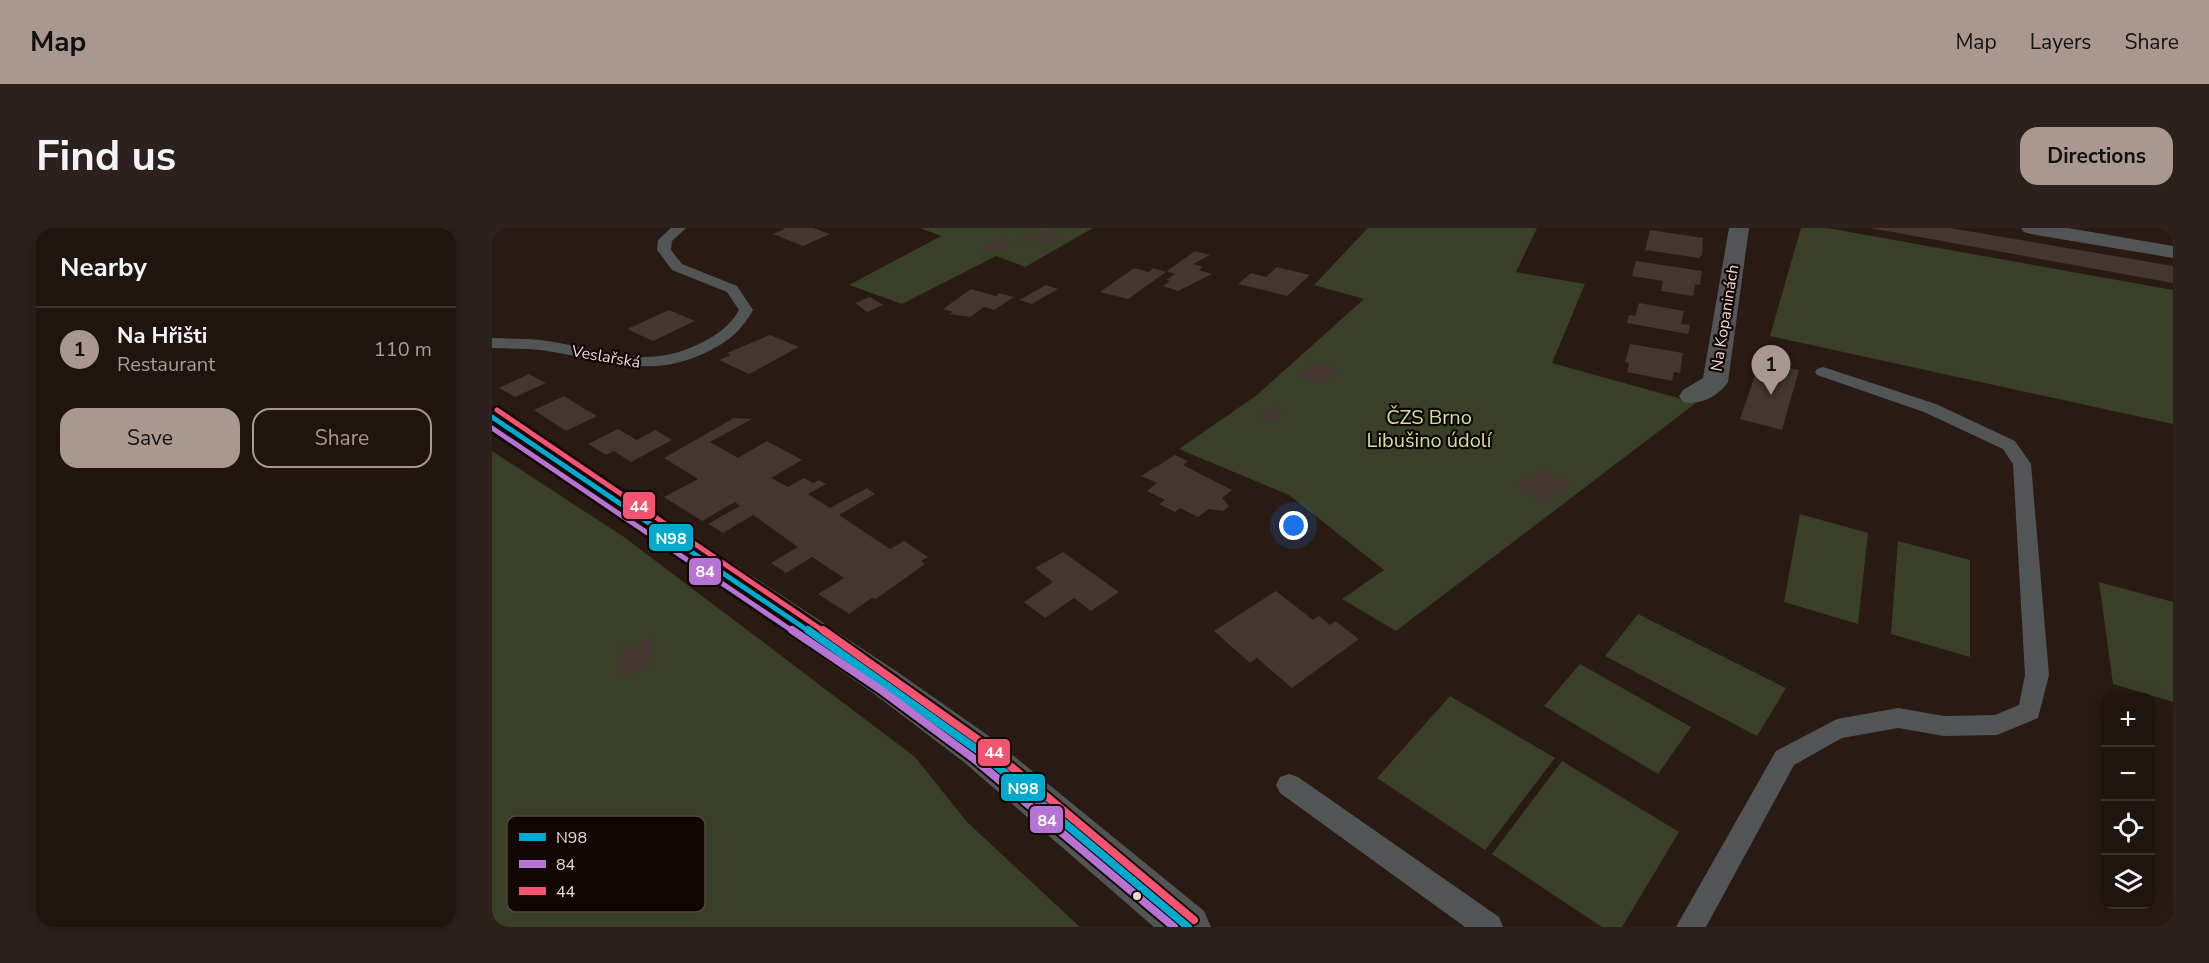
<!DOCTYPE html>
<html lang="en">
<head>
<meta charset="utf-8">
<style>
	body { margin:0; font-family:"Nunito Sans",sans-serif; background:#2c211c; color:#f1f3f6 }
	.controls { position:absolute; right:18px; bottom:18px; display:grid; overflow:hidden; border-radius:12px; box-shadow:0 3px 15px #0003 }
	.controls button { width:54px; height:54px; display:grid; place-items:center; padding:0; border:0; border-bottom:2px solid #3c332e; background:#1f140e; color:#f1f3f6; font:30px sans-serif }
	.you { position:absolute; left:802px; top:298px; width:21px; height:21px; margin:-15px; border:4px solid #fff; border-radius:50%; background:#1a73e8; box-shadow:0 0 0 9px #1a73e833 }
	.badge { display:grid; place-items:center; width:39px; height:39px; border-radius:50%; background:#a99790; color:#111; font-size:20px; font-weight:700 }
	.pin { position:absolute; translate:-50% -50px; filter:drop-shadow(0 2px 3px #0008) }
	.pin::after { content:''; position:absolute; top:32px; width:21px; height:18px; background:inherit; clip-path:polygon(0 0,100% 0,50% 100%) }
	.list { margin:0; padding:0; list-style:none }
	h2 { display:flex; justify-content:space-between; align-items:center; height:78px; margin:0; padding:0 24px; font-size:26px }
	h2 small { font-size:20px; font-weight:400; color:#a19e9e }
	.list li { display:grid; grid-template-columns:39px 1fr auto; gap:18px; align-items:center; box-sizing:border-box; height:84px; padding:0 24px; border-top:2px solid #3c332e }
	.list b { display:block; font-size:22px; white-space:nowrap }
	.list p { margin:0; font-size:20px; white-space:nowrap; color:#a19e9e }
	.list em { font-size:20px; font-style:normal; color:#a19e9e }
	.actions { display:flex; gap:12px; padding:18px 24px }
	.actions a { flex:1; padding:14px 0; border:2px solid #a99790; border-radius:18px; text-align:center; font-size:21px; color:#a99790 }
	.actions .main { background:#a99790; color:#111 }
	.icon { flex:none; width:33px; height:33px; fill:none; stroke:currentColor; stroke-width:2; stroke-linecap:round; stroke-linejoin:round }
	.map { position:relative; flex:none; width:1681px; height:699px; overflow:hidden; border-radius:18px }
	header { display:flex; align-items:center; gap:36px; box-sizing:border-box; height:84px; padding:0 30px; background:#a99790; color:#111 }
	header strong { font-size:28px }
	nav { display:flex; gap:33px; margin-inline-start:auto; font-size:21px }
	.intro { display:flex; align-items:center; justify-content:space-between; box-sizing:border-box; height:144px; padding:0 36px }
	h1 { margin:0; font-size:42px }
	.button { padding:15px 27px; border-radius:18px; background:#a99790; color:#111; font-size:21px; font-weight:700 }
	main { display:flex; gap:36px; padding:0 36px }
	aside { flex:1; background:#1f140e; border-radius:18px; box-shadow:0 3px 15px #0003 }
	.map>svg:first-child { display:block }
	.green { fill:#394027 }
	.building { fill:#443630 }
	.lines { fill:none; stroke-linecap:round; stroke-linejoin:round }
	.service { fill:#525555; fill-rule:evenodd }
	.minor { fill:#525555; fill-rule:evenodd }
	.tertiary { fill:#525555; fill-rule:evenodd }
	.bus-1-far1-casing { stroke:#110603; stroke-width:10 }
	.bus-1-casing { stroke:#110603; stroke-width:12 }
	.bus-2-far1-casing { stroke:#110603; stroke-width:10 }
	.bus-2-casing { stroke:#110603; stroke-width:12 }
	.bus-3-far1-casing { stroke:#110603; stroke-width:10 }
	.bus-3-casing { stroke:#110603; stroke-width:12 }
	.bus-1-far1 { stroke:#00a9ce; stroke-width:5 }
	.bus-1 { stroke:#00a9ce; stroke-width:8 }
	.bus-2-far1 { stroke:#b673d3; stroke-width:5 }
	.bus-2 { stroke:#b673d3; stroke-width:8 }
	.bus-3-far1 { stroke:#f65372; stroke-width:5 }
	.bus-3 { stroke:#f65372; stroke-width:8 }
	.bus-dot { fill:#eedbd3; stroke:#110603; stroke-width:2 }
	.labels { text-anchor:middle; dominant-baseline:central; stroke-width:4.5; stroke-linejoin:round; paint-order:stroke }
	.far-street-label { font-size:16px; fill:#eedbd3; stroke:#110603 }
	.park-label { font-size:20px; fill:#c9e1a0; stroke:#110603 }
	.key { fill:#110603; stroke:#534641; stroke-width:1.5 }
	.key-label { font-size:16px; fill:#eedbd3 }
	.line-badge { stroke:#110603; stroke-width:2 }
	.badge-label { font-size:16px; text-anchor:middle; font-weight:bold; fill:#fff }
</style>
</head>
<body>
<header>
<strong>Map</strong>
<nav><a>Map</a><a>Layers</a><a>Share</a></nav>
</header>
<div class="intro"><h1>Find us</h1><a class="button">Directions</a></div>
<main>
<aside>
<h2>Nearby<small></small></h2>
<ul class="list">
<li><span class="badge">1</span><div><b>Na Hřišti</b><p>Restaurant</p></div><em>110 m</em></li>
</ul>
<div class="actions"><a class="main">Save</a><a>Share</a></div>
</aside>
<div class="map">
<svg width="1681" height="699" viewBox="0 0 1681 699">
	<rect width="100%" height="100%" fill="#291a13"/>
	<g class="green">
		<path d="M428 0H601L533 39 504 28 410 76 357 57 449 8Z"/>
		<path d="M876 0H1045L1024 44 1093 56 1060 135 1204 175 904 403 850 371 892 342 797 267 687 221 765 167 872 71 822 57Z"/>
		<path d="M1309 0H1335L1681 62V196L1278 108Z"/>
		<path d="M0 223 132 309 423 529 475 594 588 699H0Z"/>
		<path d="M1308 286 1376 305 1366 396 1292 374Z"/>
		<path d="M1406 313 1478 332V429L1399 406Z"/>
		<path d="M1607 354 1681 374V474L1621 456Z"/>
		<path d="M1146 386 1294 460 1265 508 1113 428Z"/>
		<path d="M1088 436 1199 499 1166 546 1052 478Z"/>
		<path d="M958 468 1063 530 993 622 885 550Z"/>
		<path d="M1070 533 1187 604 1130 699H1110L1000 626Z"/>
	</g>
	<g class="building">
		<path d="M290 0H321L338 6 311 18 281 6 293 1Z"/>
		<path d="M1378 0H1458L1681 38V55Z"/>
		<path d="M548 2 573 9 558 16 542 11 533 16 526 14Z"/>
		<path d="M1158 2 1211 10 1210 27 1207 30 1153 22Z"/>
		<path d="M509 11 522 16 502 26 489 21Z"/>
		<path d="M703 23 718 27 701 36 711 39 707 42 720 46 686 63 671 58 678 53 674 52 683 46 675 43Z"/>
		<path d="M1144 33 1210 43 1208 57 1203 56 1201 68 1169 63 1171 53 1140 48Z"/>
		<path d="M785 39 818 47 795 68 746 56 759 45 774 49Z"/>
		<path d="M642 40 657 44 661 40 674 44 636 71 608 64Z"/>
		<path d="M554 57 566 61 540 76 527 72Z"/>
		<path d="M479 61 504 68 507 65 522 69 502 82 492 79 478 89 457 86 461 84 451 81Z"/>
		<path d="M378 69 391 77 375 84 363 75Z"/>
		<path d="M1147 75 1192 83 1189 96 1198 97 1196 106 1135 95 1137 87 1143 88Z"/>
		<path d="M177 82 203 93 161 113 135 101Z"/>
		<path d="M278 107 307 119 257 146 227 132 239 127 235 125Z"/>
		<path d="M1138 116 1191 125 1188 145 1182 144 1180 153 1135 144 1137 135 1133 134Z"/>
		<path d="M823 133 846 142 828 156 805 147Z"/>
		<path d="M1268 133 1307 142 1290 202 1248 191Z"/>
		<path d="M37 146 54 155 23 169 7 160Z"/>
		<path d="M72 168 88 178 105 188 74 203 42 182Z"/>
		<path d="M782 179 794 184 780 194 768 189Z"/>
		<path d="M242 190 260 191 218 214 246 230 275 213 310 232 279 250 296 259 312 250 321 255 327 252 334 256 316 266 338 280 375 260 383 266 347 287 398 321 412 313 436 329 429 333 433 336 384 371 380 370 357 386 326 366 352 350 320 329 294 345 279 335 306 319 261 287 231 305 216 296 248 278 243 274 210 293 172 269 206 251 172 230Z"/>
		<path d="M126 201 145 212 163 202 180 212 139 234 122 223 114 227 96 216Z"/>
		<path d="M683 227 696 233 691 237 740 262 730 270 737 278 731 283 717 281 706 289 688 280 683 284 667 276 673 272 655 263 665 255 649 248Z"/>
		<path d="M1050 240 1080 257 1054 275 1024 257Z"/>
		<path d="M571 324 627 364 599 383 582 370 553 390 532 374 561 354 543 340Z"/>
		<path d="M784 363 821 392 827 388 838 397 843 393 867 411 800 460 765 430 758 435 722 403Z"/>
		<path d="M161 411 158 440 124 450 127 421Z"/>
	</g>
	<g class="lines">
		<g class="service">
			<path d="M179 0H194L180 13 179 22 190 36 245 58 261 82C251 101 238 112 219 122 159 153 116 132 55 123 37 120 18 121 0 120V110C19 111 37 110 56 113 112 122 154 143 209 115 225 107 238 98 247 82L235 64 180 42 165 22 166 12Z"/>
			<path d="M1331 139 1444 176 1523 213 1539 236 1557 447 1546 490 1505 507 1452 508 1406 500 1350 510 1302 537 1214 699H1184L1284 523 1345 491 1406 480 1452 488 1503 487 1527 477 1533 447 1521 236 1511 221 1432 184 1325 147 1323 144 1325 141Z"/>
			<path d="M797 546 806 549 1007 689 1011 699H973L788 565 784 557 788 549Z"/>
		</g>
		<g class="minor">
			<path d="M1237 0H1257L1236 154C1227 168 1207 178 1191 174L1187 168 1191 162 1211 150Z"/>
			<path d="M1529 0H1576L1681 18V30L1539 6 1532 4Z"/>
		</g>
		<path class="tertiary" d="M0 181 10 183 407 445 501 511 712 683 719 699H662L473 535 381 465 0 201Z"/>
		<g class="bus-1-far1-casing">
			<path id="bus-1-far1" d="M0 189 318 404"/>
		</g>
		<g class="bus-1-casing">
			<path id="bus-1" d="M316 402 487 523 696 699"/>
		</g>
		<g class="bus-2-far1-casing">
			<path id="bus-2-far1" d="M0 200 302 404"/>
		</g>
		<g class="bus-2-casing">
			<path id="bus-2" d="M300 402 389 462 481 530 682 699"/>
		</g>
		<g class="bus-3-far1-casing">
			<path id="bus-3-far1" d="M5 182 333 404"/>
		</g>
		<g class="bus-3-casing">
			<path id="bus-3" d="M331 402 492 516 702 692"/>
		</g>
		<use href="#bus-1-far1" class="bus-1-far1"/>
		<use href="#bus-1" class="bus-1"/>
		<use href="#bus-2-far1" class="bus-2-far1"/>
		<use href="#bus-2" class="bus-2"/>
		<use href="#bus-3-far1" class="bus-3-far1"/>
		<use href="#bus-3" class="bus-3"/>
	</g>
	<circle class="bus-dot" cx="645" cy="668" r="5"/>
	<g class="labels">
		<g class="far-street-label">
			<text transform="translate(1233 90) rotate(-81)">Na Kopaninách</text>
			<text transform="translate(114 129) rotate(10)">Veslařská</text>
		</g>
		<g class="park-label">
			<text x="937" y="189">ČZS Brno<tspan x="937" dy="23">Libušino údolí</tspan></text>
		</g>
	</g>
	<rect x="15" y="588" width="198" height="96" rx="9" class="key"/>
	<rect x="27" y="605" width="27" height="8" fill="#00a9ce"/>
	<rect x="27" y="632" width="27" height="8" fill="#b673d3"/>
	<rect x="27" y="659" width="27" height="8" fill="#f65372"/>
	<g class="key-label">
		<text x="64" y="615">N98</text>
		<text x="64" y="642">84</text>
		<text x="64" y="669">44</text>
	</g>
	<g class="line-badge">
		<rect x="130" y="263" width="34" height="29" rx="6" fill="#f65372"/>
		<rect x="156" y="295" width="46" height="29" rx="6" fill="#00a9ce"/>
		<rect x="196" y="329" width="34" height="29" rx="6" fill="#b673d3"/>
		<rect x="485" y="510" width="34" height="29" rx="6" fill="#f65372"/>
		<rect x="508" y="545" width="46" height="29" rx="6" fill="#00a9ce"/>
		<rect x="537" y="577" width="35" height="29" rx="6" fill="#b673d3"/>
	</g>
	<g class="badge-label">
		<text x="147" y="284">44</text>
		<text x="179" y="316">N98</text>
		<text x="213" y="349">84</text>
		<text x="502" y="530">44</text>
		<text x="531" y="566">N98</text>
		<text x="555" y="598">84</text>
	</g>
</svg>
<div class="controls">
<button>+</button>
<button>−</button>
<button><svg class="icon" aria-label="locate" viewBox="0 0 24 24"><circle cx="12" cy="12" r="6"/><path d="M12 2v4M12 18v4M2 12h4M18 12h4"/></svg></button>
<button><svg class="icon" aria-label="layers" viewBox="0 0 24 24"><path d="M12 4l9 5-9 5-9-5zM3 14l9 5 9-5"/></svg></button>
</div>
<div class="you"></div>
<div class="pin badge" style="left:1279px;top:167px">1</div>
</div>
</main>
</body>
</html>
